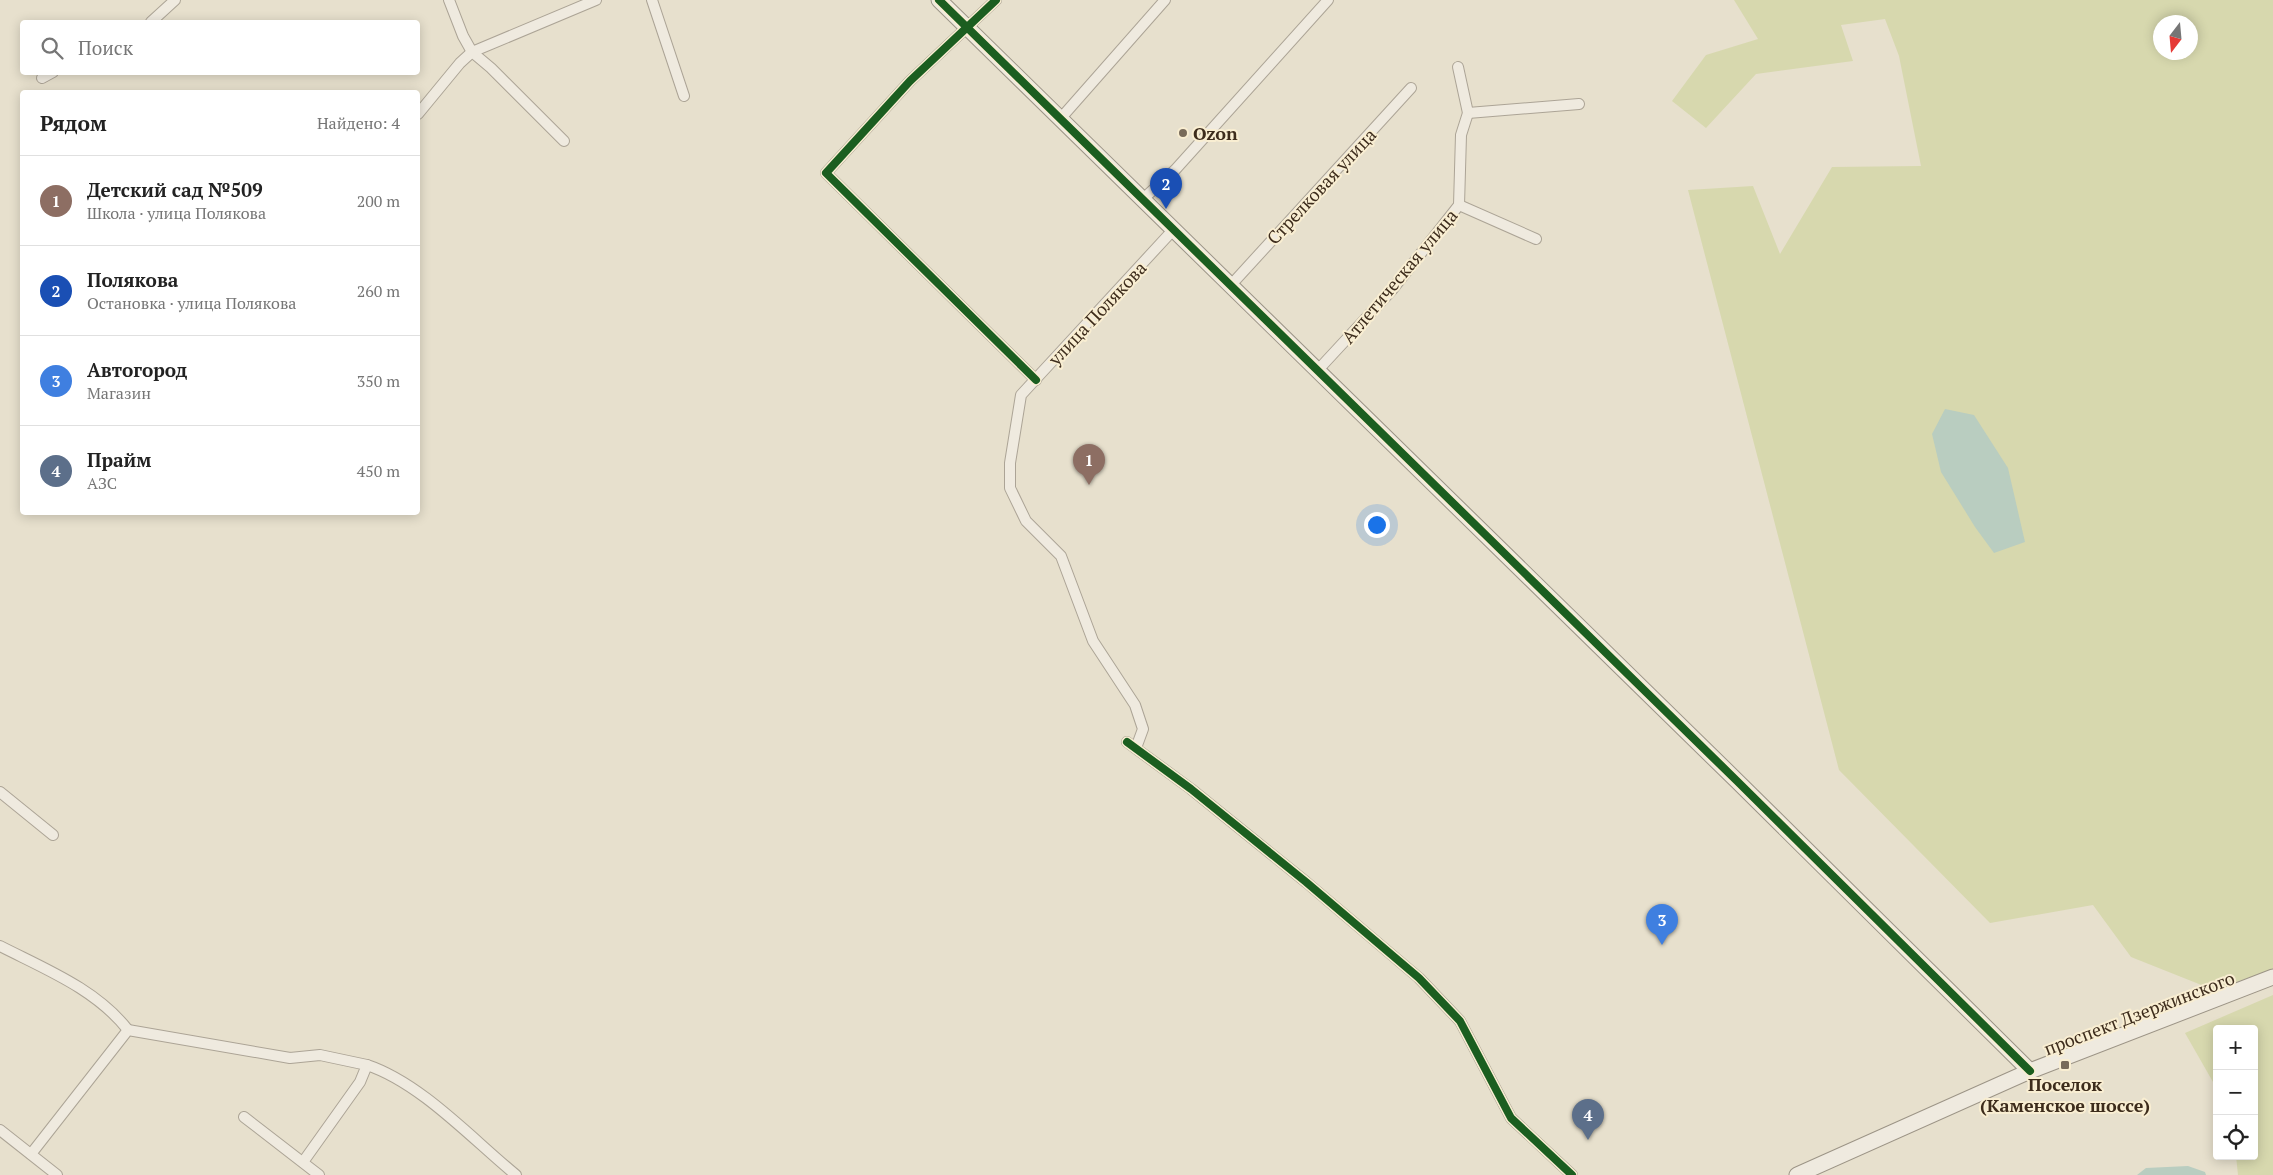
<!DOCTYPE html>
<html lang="ru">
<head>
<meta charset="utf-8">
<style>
	body { margin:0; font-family:"PT Serif",serif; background:#f2f2f2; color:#222 }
	.controls { position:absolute; right:15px; bottom:15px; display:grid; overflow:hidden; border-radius:5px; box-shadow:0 2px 12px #0003 }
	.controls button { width:45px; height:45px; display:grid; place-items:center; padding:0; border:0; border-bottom:1px solid #e0e0e0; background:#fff; color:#222; font:25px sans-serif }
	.compass { position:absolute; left:2153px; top:15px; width:45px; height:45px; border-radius:50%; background:#fff; box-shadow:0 2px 12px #0003; rotate:196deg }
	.you { position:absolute; left:1376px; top:524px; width:18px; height:18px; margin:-12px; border:4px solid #fff; border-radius:50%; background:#1a73e8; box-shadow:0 0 0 8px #1a73e833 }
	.badge { display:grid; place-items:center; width:32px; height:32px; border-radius:50%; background:#786b5a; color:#fff; font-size:16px; font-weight:700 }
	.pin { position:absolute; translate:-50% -41px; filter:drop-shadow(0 1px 2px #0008) }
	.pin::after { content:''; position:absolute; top:26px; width:18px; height:15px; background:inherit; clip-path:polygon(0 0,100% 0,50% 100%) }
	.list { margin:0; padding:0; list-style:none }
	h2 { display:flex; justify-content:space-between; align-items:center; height:65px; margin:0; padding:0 20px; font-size:21px }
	h2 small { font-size:16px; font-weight:400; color:#767676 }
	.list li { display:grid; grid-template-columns:32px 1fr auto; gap:15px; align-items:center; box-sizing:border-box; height:90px; padding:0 20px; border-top:1px solid #e0e0e0 }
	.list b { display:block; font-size:19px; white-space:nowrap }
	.list p { margin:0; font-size:16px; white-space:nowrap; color:#767676 }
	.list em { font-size:16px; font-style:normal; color:#767676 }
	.icon { flex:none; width:28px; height:28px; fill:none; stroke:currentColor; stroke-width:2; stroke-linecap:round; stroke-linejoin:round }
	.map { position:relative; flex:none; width:2273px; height:1175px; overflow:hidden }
	.search { position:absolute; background:#fff; box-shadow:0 2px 12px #0003; left:20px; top:20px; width:400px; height:55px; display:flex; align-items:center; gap:12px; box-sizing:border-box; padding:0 18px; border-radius:5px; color:#767676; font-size:19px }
	.panel { position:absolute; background:#fff; box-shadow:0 2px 12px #0003; left:20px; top:90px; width:400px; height:425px; border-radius:5px }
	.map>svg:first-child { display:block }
	.green { fill:#d7d8ae; fill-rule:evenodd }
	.water { fill:#b9cdc0 }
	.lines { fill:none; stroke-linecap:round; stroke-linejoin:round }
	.street-casing { stroke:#aca496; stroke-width:12 }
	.secondary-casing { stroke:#9c9486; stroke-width:17 }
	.street { stroke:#efeadf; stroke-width:10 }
	.secondary { stroke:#efeadf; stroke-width:15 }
	.cycleway-casing { stroke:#f9eed2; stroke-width:11 }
	.cycleway { stroke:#1b5e20; stroke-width:8 }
	.poi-dot { fill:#786b5a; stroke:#f9eed2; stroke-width:2 }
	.labels { text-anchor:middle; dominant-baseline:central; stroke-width:4; stroke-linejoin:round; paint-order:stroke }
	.poi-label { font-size:18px; font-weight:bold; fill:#3d2c1c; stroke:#f9eed2; text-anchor:start }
	.street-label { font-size:18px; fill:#3d2c1c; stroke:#f9eed2 }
</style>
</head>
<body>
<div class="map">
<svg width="2273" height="1175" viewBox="0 0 2273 1175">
	<rect width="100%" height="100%" fill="#e7e0cd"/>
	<g class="green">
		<path d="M1734 0H2273V969L2214 990 2131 957 2093 905 1990 923 1839 770 1688 190 1753 186 1780 254 1832 167 1921 166 1899 56 1885 19 1841 25 1853 61 1756 74 1706 128 1672 101 1706 55 1758 39ZM2160 22H2190V52H2160Z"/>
		<path d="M2273 995V1175H2238L2236 1156H2254V1029H2217V1089L2185 1033Z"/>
	</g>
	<g class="water">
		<path d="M1945 409 1974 415 2008 468 2025 542 1994 553 1975 527 1941 472 1932 434Z"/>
		<path d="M2188 1166 2205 1172 2206 1175H2137L2146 1168Z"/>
	</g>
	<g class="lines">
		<g class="street-casing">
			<g id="street">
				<path d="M449 0 463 36 472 52 491 68 564 141"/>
				<path d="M652 0 684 96"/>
				<path d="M996 0 910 81 826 173 1036 380"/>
				<path d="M151 22 175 0"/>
				<path d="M1458 67 1468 113"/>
				<path d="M42 78 53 72"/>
				<path d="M1468 113 1579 104"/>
				<path d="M418 114 460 63 472 52 596 0"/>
				<path d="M1061 118 1165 0"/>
				<path d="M1143 199 1175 170 1328 0"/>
				<path d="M1459 205 1536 239"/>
				<path d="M1231 285 1411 88"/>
				<path d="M1317 371 1392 290 1459 205 1461 135 1468 113"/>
				<path d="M1127 742 1191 789 1306 882 1419 978 1460 1021 1511 1118 1572 1175"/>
				<path d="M1136 748 1143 729 1135 705 1093 641 1061 556 1026 521 1010 488V463L1021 395 1174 229"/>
				<path d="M0 792 53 835"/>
				<path d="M0 946C45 969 96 989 128 1030"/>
				<path d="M244 1117 319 1175"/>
				<path d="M0 1130 57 1175"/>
				<path d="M31 1154 128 1030 290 1058 320 1055 367 1065"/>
				<path d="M303 1162 360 1082 367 1065C421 1083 472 1139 516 1175"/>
			</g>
		</g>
		<g class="secondary-casing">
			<g id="secondary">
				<path d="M939 0 1737 781 2030 1071"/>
				<path d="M1797 1175 2030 1071 2273 977"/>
			</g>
		</g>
		<use href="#street" class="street"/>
		<use href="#secondary" class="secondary"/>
		<g class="cycleway-casing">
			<g id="cycleway">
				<path d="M939 0 1737 781 2030 1071"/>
				<path d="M996 0 910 81 826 173 1036 380"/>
				<path d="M1127 742 1191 789 1306 882 1419 978 1460 1021 1511 1118 1572 1175"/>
			</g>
		</g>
		<use href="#cycleway" class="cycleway"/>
	</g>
	<g class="poi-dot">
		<circle cx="1183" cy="133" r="5"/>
		<rect x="2060" y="1060" width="10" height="10" rx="2.5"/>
	</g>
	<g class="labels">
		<g class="poi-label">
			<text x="1193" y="133">Ozon</text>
			<text x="2065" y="1084" text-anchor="middle">Поселок<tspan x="2065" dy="21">(Каменское шоссе)</tspan></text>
		</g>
		<g class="street-label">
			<text transform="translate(1321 186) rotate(-47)">Стрелковая улица</text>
			<text transform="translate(1399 276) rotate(-50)">Атлетическая улица</text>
			<text transform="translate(1097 313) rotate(-47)">улица Полякова</text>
			<text transform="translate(2139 1013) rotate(-21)">проспект Дзержинского</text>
		</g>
	</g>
</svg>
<div class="controls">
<button>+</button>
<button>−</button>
<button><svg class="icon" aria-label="locate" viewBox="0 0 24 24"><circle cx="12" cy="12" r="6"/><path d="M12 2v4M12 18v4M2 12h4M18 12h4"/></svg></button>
</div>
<svg class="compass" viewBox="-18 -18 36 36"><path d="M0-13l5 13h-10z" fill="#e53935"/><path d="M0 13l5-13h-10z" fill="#767676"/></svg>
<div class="you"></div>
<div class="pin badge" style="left:1089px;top:485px;background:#8d6e63">1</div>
<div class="pin badge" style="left:1166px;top:209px;background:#1a4fb4">2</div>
<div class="pin badge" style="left:1662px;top:945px;background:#3f7fe0">3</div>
<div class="pin badge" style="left:1588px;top:1140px;background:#5c6f8a">4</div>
<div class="search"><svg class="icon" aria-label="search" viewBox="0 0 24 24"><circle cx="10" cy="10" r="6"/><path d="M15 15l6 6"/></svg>Поиск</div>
<section class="panel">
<h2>Рядом<small>Найдено: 4</small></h2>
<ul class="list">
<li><span class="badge" style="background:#8d6e63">1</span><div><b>Детский сад №509</b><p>Школа · улица Полякова</p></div><em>200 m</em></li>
<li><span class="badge" style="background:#1a4fb4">2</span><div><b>Полякова</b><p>Остановка · улица Полякова</p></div><em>260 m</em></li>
<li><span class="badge" style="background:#3f7fe0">3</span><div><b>Автогород</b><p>Магазин</p></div><em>350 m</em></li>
<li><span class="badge" style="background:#5c6f8a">4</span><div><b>Прайм</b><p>АЗС</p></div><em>450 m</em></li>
</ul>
</section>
</div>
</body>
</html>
